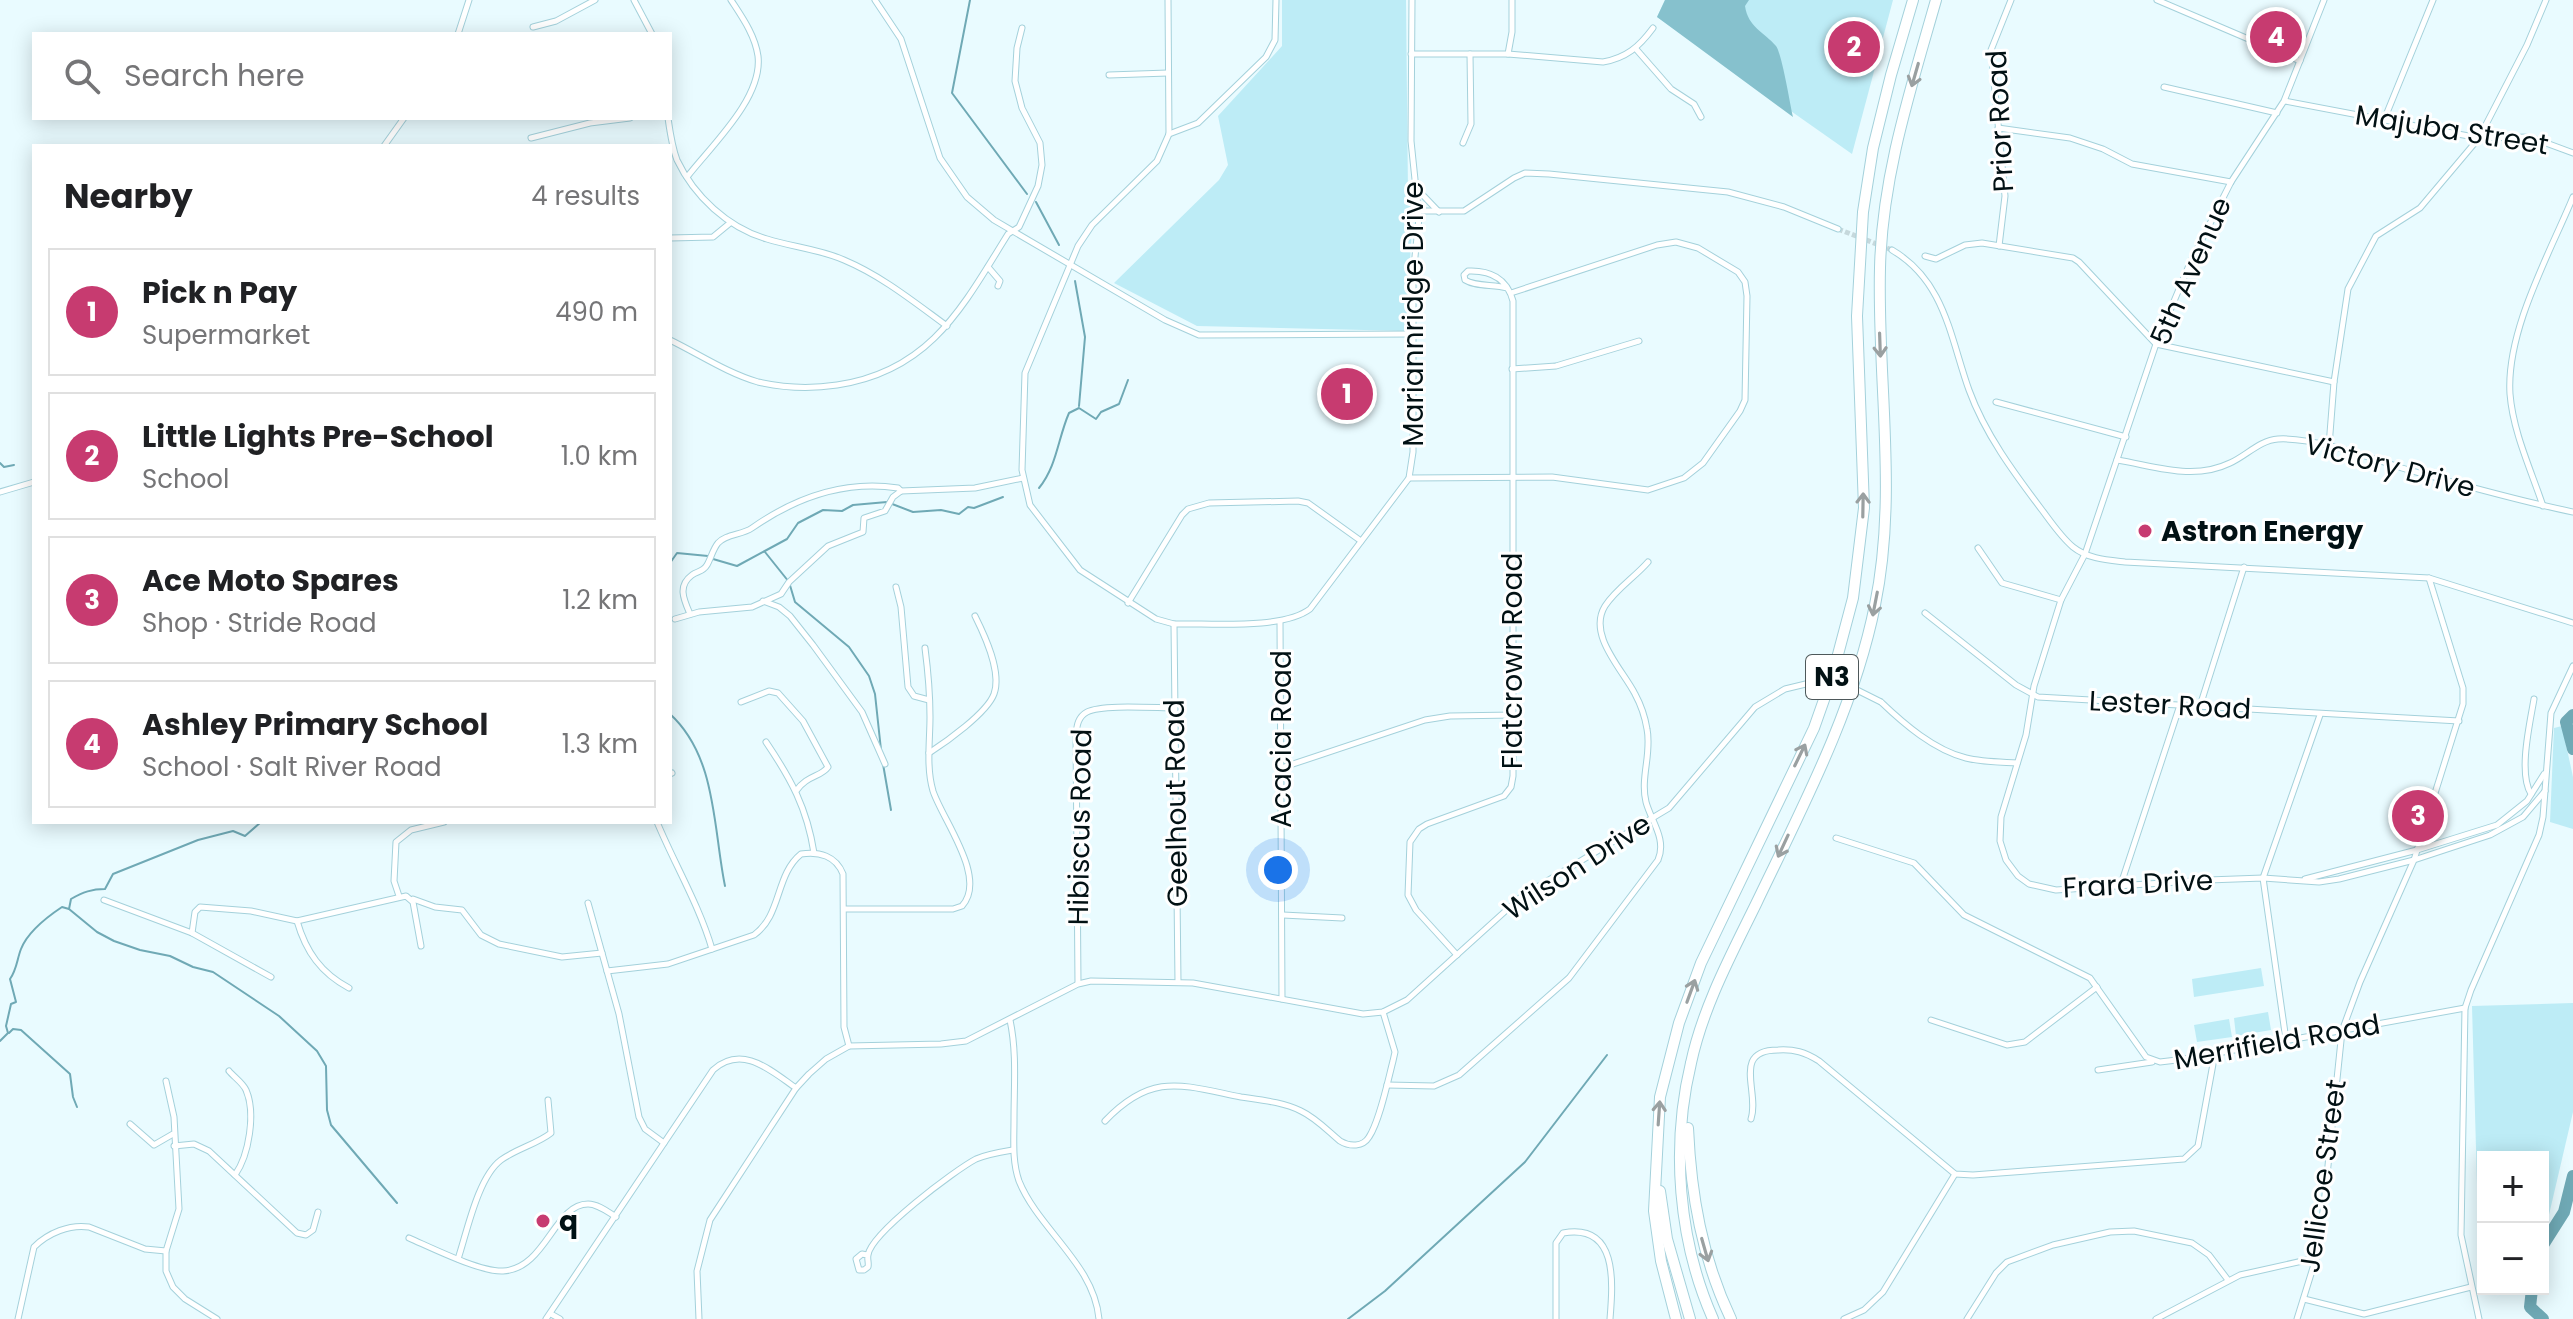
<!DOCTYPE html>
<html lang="en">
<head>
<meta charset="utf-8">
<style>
	body { margin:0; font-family:Poppins,sans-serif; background:#f6f6f6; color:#202124 }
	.controls { position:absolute; right:24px; bottom:24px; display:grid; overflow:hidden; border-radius:0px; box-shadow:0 4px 20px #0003 }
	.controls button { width:72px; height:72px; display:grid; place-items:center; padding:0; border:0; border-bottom:2px solid #e0e0e0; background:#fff; color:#202124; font:40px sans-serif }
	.you { position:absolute; left:1278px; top:870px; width:28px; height:28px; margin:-20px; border:6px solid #fff; border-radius:50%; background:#1a73e8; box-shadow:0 0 0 12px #1a73e833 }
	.badge { display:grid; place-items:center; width:52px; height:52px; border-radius:50%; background:#c73b70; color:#fff; font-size:26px; font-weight:700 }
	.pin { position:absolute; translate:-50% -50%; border:4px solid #fff; box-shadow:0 2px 8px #0006 }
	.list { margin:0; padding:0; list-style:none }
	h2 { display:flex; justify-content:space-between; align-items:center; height:104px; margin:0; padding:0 32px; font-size:34px }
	h2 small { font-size:26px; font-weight:400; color:#757577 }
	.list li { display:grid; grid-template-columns:52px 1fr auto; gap:24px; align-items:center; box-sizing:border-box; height:128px; margin:0 16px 16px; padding:0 16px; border:2px solid #e0e0e0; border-radius:0px }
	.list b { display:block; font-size:30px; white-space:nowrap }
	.list p { margin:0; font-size:26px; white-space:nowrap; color:#757577 }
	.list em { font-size:26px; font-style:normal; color:#757577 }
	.icon { flex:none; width:44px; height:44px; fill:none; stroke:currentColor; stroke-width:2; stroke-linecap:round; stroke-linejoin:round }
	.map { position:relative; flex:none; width:2573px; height:1319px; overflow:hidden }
	.search { position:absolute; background:#fff; box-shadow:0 4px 20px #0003; left:32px; top:32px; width:640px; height:88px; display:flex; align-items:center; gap:20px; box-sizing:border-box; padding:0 28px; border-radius:0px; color:#757577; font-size:30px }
	.panel { position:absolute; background:#fff; box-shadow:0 4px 20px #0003; left:32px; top:144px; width:640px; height:680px; border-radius:0px }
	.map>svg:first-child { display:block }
	.green { fill:#bdecf6 }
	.forest { fill:#86c1cd }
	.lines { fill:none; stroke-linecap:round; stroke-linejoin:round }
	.stream { stroke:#6fa9b5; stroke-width:2 }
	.river { stroke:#6fa9b5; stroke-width:12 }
	.street-tunnel { stroke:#c6d8dc; stroke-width:5; stroke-dasharray:5 2.5; stroke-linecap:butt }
	.street-casing { stroke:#a4d1db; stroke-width:7 }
	.highway-casing { stroke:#a4d1db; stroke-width:12 }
	.street { stroke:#fff; stroke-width:5 }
	.highway { stroke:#fff; stroke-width:10 }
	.street-bridge-casing { stroke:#a4d1db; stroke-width:7; stroke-linecap:butt }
	.street-bridge { stroke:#fff; stroke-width:5 }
	.oneway { stroke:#9aa0a1 }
	.poi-dot { fill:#c73b70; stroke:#fff; stroke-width:3 }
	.labels { text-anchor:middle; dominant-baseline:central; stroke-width:6; stroke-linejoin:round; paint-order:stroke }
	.shield { fill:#fff; stroke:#4e585a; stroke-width:2 }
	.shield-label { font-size:26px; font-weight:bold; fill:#021114 }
	.street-label { font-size:28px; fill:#021114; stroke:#fff }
	.poi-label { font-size:28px; font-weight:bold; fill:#021114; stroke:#fff; text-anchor:start }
</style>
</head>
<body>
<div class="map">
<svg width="2573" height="1319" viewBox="0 0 2573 1319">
	<rect width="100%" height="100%" fill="#e9fbff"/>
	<g class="green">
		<path d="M1282 0H1406L1408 194 1413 210 1406 331 1197 326 1114 283 1219 180 1228 165 1218 116 1282 46Z"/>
		<path d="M1665 0H1893L1852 154 1657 17Z"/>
		<path d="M2562 726 2573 777V829L2550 822 2554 728Z"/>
		<path d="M2261 968 2264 986 2194 997 2192 979Z"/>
		<path d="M2573 1003V1112L2548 1219H2543V1157H2483V1220H2478L2472 1006Z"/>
		<path d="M2268 1012 2271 1030 2236 1036 2234 1018Z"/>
		<path d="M2229 1019 2232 1037 2197 1042 2194 1025Z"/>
	</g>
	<path class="forest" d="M1665 0H1749L1745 6C1748 27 1764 32 1776 46 1782 54 1790 104 1793 117L1657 17Z"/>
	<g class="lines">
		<g class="stream">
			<path d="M970 0 952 93 1027 194"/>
			<path d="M1036 202 1059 245"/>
			<path d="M1075 281 1085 337 1079 406"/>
			<path d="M0 463 4 467 14 465"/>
			<path d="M1039 488C1057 466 1058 438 1069 413L1079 408 1096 419 1101 412 1119 404 1128 380"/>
			<path d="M765 552 789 582 795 602 849 647 869 676 875 694 881 750"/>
			<path d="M713 559 737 566 787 539 798 523 823 510 842 511 853 505 887 502 913 512 941 510 959 514 968 507 974 508 1003 497"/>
			<path d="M670 563 677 553 708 556"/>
			<path d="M670 714C717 757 713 828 725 886"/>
			<path d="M883 764 891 810"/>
			<path d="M69 909 97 932 114 941 140 950 170 956 193 967 213 972 279 1016 317 1051 326 1066 327 1110 331 1125 397 1203"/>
			<path d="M9 1033 13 1029 21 1030 70 1074 73 1097 77 1107"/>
			<path d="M0 1041 8 1033 6 1026 11 1004 16 1002 10 979C17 969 17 959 21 949 28 931 47 917 62 907L69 909 71 899C83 892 92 889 105 889L113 874 198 840 233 831 245 836 261 822"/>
			<path d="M1348 1319 1385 1291 1525 1162 1607 1055"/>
		</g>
		<g class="river">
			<path d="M2573 715 2566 722 2573 749"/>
			<path d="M2543 1245 2564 1212 2573 1176"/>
			<path d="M2532 1289 2530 1307 2543 1319"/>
		</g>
		<path class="street-tunnel" d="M1838 229 1892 250"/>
		<g class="street-casing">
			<g id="street">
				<path d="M634 0 652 34"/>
				<path d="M875 0 901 39 940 158 967 197 994 220 1165 320 1199 335 1412 334"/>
				<path d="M1168 0 1169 134 1157 161 1092 225 1078 246 1025 373 1022 470 1030 505 1080 570 1156 619 1174 624C1210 623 1282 630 1310 609L1409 478 1413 452V276L1419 218 1411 141 1412 0"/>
				<path d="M2157 0 2300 61"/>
				<path d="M2324 0 2284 101 2231 182 2190 263 2156 344 2085 554 2061 600 2034 686 2026 735 2001 817 2000 841 2006 860 2018 876 2029 884 2056 890 2208 880 2263 878 2319 882 2339 879 2414 860 2490 835 2523 817 2545 791"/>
				<path d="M533 27 556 21 595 0"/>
				<path d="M458 34 469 0"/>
				<path d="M1636 49 1671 89 1694 104 1701 117"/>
				<path d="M1411 54H1508L1512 32V0"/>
				<path d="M1508 54 1603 62C1626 58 1639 47 1653 28"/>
				<path d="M1109 75 1168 73"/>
				<path d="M2164 87 2277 113"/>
				<path d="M2285 101 2479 138 2530 137 2573 153"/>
				<path d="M668 118C670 132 672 147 677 160 694 196 728 228 767 239 792 247 819 249 844 260 882 276 914 302 947 326"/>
				<path d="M2384 120 2433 0"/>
				<path d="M1998 128 2070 138 2103 149 2132 164 2231 182"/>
				<path d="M1169 134 1198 123 1266 57 1275 40 1276 0"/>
				<path d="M531 138 590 123 630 118"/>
				<path d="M1463 143 1471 124 1470 54"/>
				<path d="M384 146 404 118"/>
				<path d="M687 177C711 146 763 98 758 56 755 35 742 17 731 0"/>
				<path d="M1416 188 1439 212"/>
				<path d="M1419 211H1464L1514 178 1525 173 1549 174 1728 192 1784 207 1838 229"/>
				<path d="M670 238 713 237 730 223"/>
				<path d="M1999 246 2005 196 1991 50 2011 0"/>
				<path d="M1892 250C1945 281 1950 337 1969 390 1985 434 2014 473 2042 510 2051 522 2061 537 2073 547 2088 559 2107 560 2125 562L2429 578 2573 623"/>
				<path d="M1925 256 1936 259 1965 245 1982 243 2073 258 2079 262 2156 344 2334 382"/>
				<path d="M988 267 1000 281 998 286"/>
				<path d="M670 340C699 354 727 373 758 382 784 388 811 389 837 385 931 371 963 306 1008 234L1019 227 1038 186 1042 165 1040 143 1022 108 1015 81 1017 48 1022 28"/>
				<path d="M1512 369 1556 366 1639 341"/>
				<path d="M1996 402 2126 437"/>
				<path d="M2329 446 2334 382 2348 289 2376 236 2420 208 2479 138 2527 45 2546 0"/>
				<path d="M2117 460C2155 466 2193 481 2230 463 2246 456 2260 440 2278 439 2314 437 2368 457 2402 468 2459 484 2515 500 2573 512"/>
				<path d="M1409 478 1552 477 1648 490 1684 478 1703 463 1740 411 1745 400 1747 296 1745 282 1738 272 1698 248 1676 242 1657 245 1511 293"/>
				<path d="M0 492 34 482"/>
				<path d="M2543 506C2531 470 2513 432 2510 394 2506 331 2549 255 2573 197"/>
				<path d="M1978 548 2002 583 2061 600"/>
				<path d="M896 587 901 607 908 687 914 696 929 700"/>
				<path d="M763 601 779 607 790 616 813 645 862 712 885 764"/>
				<path d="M1128 603 1182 515 1188 509 1209 503 1298 501 1308 503 1361 541"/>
				<path d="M1925 613 2016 685 2038 697 2459 721"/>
				<path d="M690 614C684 600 677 586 692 575 697 571 703 572 707 565 711 558 713 549 718 543 726 534 742 535 752 528 795 498 845 480 898 488L901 491"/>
				<path d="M675 619 699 612 752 607 781 594 789 582 828 546 863 532 864 518 885 511 893 497 901 491 975 488 1023 478"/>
				<path d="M1280 622 1282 999"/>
				<path d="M1174 624 1178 982"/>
				<path d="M741 702 769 691 778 693 803 721 828 767C821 777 807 775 796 791"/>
				<path d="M1881 702C1904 724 1934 750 1966 758 1982 762 2000 762 2017 763"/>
				<path d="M2200 706 2244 567"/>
				<path d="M766 742C791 779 807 808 814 853"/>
				<path d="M929 753C946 742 987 713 994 694 1002 672 985 636 975 616"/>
				<path d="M1281 768 1425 720 1450 716 1514 715"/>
				<path d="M670 774 672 773"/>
				<path d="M2531 794C2518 773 2530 723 2534 699"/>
				<path d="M657 822C675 865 699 905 712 949"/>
				<path d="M1836 838 1914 863 1964 915 2090 978 2146 1057 2160 1062 2185 1059 2465 1008"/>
				<path d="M2305 879 2417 850 2497 825 2527 801 2544 774"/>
				<path d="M2121 884 2180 705"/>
				<path d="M399 896 394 881 396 842 411 830 444 822"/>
				<path d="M413 899 435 907 462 910 481 935 499 944 562 957 602 953"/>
				<path d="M104 900 192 933 271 977"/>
				<path d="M588 903 619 1014 639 1117 645 1129 664 1143"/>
				<path d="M844 909H953L962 906C988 878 942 819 933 791 926 767 930 741 930 717 930 694 928 671 925 648"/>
				<path d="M1283 915 1342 918"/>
				<path d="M297 921C306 952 321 973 349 988"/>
				<path d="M192 933 195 912 200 907 251 911 297 921 406 896 413 902 421 946"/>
				<path d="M1457 955 1416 910 1408 895 1410 842 1419 829 1427 824 1504 796 1511 787 1513 776V301C1507 278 1489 270 1468 271L1464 275 1465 280C1476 287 1494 284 1507 288"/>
				<path d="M607 971 668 964 754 935C782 915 775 875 801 854 819 851 836 856 843 874L844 1027 849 1046"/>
				<path d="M1078 983 1076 734C1077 725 1078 717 1087 712 1102 704 1155 708 1174 708"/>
				<path d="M1010 1020C1017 1053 1014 1086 1014 1119 1014 1140 1012 1161 1019 1181 1039 1230 1094 1264 1099 1319"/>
				<path d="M1931 1020 2007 1045 2025 1042 2097 987"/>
				<path d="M2286 1040 2263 878 2320 715"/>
				<path d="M2098 1070 2152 1062"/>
				<path d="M229 1071C234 1077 243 1083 246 1090 256 1113 249 1155 235 1175"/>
				<path d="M166 1081 174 1117 179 1209 166 1251V1271L173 1287 185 1299 217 1319"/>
				<path d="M1387 1085 1434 1086 1459 1075 1569 978 1658 860C1667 839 1651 821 1646 802 1640 778 1652 753 1647 729 1645 717 1641 705 1635 694 1623 670 1587 635 1605 606 1616 589 1635 577 1648 562"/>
				<path d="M1751 1119C1760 1092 1731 1050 1778 1050 1794 1049 1805 1052 1819 1061L1955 1174 1973 1175 2184 1159 2198 1146 2215 1053"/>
				<path d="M1105 1121C1152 1072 1181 1085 1241 1097 1261 1100 1283 1102 1301 1111 1316 1118 1328 1131 1340 1141 1350 1147 1363 1147 1369 1137 1380 1120 1388 1080 1393 1061L1395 1052 1383 1012"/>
				<path d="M130 1124 154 1145 173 1134"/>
				<path d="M174 1146 194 1144 209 1151 297 1233 306 1235 313 1230 318 1212"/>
				<path d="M409 1238C432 1248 480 1272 503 1271 546 1269 554 1204 588 1204 598 1204 608 1212 616 1217"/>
				<path d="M867 1255 862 1254 856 1259 859 1270H864L868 1267C869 1263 867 1259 868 1255 871 1233 955 1170 976 1159 988 1154 1001 1152 1013 1150"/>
				<path d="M458 1259C467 1232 478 1177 501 1160 516 1149 537 1144 551 1133L548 1100"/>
				<path d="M2304 1299 2364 1314 2471 1287"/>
				<path d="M551 1314 560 1319"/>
				<path d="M18 1319 34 1247C48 1233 70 1224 89 1227L145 1249 166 1251"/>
				<path d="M546 1319 713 1070C742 1044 770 1070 796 1088"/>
				<path d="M699 1319 697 1271 710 1220 796 1088 809 1074 826 1059 849 1046 941 1044 966 1041 1078 984 1091 981 1193 983 1363 1014 1383 1012 1407 1000 1522 896 1669 808 1755 707 1785 689 1814 682"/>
				<path d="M1556 1319V1243L1563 1233C1618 1223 1613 1282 1610 1319"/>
				<path d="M1844 1319 1864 1310 1883 1292 1955 1174"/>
				<path d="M1967 1319 1996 1273 2007 1262 2053 1245 2110 1232 2134 1231 2192 1243 2209 1255 2228 1280"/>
				<path d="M2156 1319 2240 1275 2316 1258"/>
				<path d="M2297 1319 2316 1258 2324 1204 2342 1031 2360 982 2414 860 2463 704V688L2429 578"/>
				<path d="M2479 1319 2461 1235 2465 1008 2471 990 2539 835 2543 817 2551 713 2573 666"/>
			</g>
		</g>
		<g class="highway-casing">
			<g id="highway">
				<path d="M1688 1128C1691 1195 1702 1258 1731 1319"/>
				<path d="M1660 1191 1667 1239 1690 1319"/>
				<path d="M1676 1319 1661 1261 1654 1211 1660 1097 1679 1023 1701 963 1814 728 1832 677 1853 598 1864 508 1857 316 1863 212 1873 148 1891 75 1913 0"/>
				<path d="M1713 1319C1678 1240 1671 1146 1691 1063 1703 1007 1731 955 1756 904 1802 808 1854 710 1875 605 1898 494 1877 380 1880 268 1882 176 1911 88 1936 0"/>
			</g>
		</g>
		<use href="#street" class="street"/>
		<use href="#highway" class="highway"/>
		<g class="street-bridge-casing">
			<path id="street-bridge" d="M1814 682 1847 685 1881 702"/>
		</g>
		<use href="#street-bridge" class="street-bridge"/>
	</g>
	<defs><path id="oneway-shaft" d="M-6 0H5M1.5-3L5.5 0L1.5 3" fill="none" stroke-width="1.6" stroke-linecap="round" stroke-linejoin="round" transform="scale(2)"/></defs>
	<g class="oneway">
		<use href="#oneway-shaft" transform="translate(1915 75) rotate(106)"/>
		<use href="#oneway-shaft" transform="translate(1880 345) rotate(88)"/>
		<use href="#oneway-shaft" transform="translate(1863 505) rotate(-89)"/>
		<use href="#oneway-shaft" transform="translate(1875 604) rotate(101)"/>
		<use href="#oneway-shaft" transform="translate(1800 755) rotate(-64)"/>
		<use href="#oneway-shaft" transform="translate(1783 846) rotate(115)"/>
		<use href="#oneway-shaft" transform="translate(1691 991) rotate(-70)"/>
		<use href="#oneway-shaft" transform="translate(1659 1113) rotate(-86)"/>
		<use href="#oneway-shaft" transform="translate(1705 1250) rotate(74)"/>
	</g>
	<g class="poi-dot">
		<circle cx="2145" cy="531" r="8"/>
		<circle cx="543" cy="1221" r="8"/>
	</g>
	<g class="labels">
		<rect class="shield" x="1806" y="655" width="52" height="44" rx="6"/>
		<g class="shield-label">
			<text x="1832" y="677">N3</text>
		</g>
		<g class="street-label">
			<text transform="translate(2000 121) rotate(-93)">Prior Road</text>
			<text transform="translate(2452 130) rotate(9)">Majuba Street</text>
			<text transform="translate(2191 271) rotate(-66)">5th Avenue</text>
			<text transform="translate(1413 314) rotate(-90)">Mariannridge Drive</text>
			<text transform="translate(2390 466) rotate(15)">Victory Drive</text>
			<text transform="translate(1512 661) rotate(-90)">Flatcrown Road</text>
			<text transform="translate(2170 705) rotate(3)">Lester Road</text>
			<text transform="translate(1281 739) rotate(-90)">Acacia Road</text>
			<text transform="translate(1176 803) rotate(-91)">Geelhout Road</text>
			<text transform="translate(1080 827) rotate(-89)">Hibiscus Road</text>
			<text transform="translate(1577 867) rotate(-33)">Wilson Drive</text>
			<text transform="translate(2138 884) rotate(-3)">Frara Drive</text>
			<text transform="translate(2277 1042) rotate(-10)">Merrifield Road</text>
			<text transform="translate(2323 1176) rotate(-82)">Jellicoe Street</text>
		</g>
		<g class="poi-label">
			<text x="2161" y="531">Astron Energy</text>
			<text x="559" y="1221">q</text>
		</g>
	</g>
</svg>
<div class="controls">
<button>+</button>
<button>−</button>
</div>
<div class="you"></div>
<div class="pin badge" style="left:1347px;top:394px">1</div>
<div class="pin badge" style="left:1854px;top:47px">2</div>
<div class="pin badge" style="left:2418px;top:816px">3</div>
<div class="pin badge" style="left:2276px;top:37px">4</div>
<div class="search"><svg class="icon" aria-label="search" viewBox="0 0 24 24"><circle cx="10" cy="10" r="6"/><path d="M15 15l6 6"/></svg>Search here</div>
<section class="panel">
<h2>Nearby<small>4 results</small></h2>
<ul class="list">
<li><span class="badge">1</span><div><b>Pick n Pay</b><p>Supermarket</p></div><em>490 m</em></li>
<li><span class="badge">2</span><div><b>Little Lights Pre-School</b><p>School</p></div><em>1.0 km</em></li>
<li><span class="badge">3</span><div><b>Ace Moto Spares</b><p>Shop · Stride Road</p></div><em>1.2 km</em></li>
<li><span class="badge">4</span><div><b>Ashley Primary School</b><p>School · Salt River Road</p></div><em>1.3 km</em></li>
</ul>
</section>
</div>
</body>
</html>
